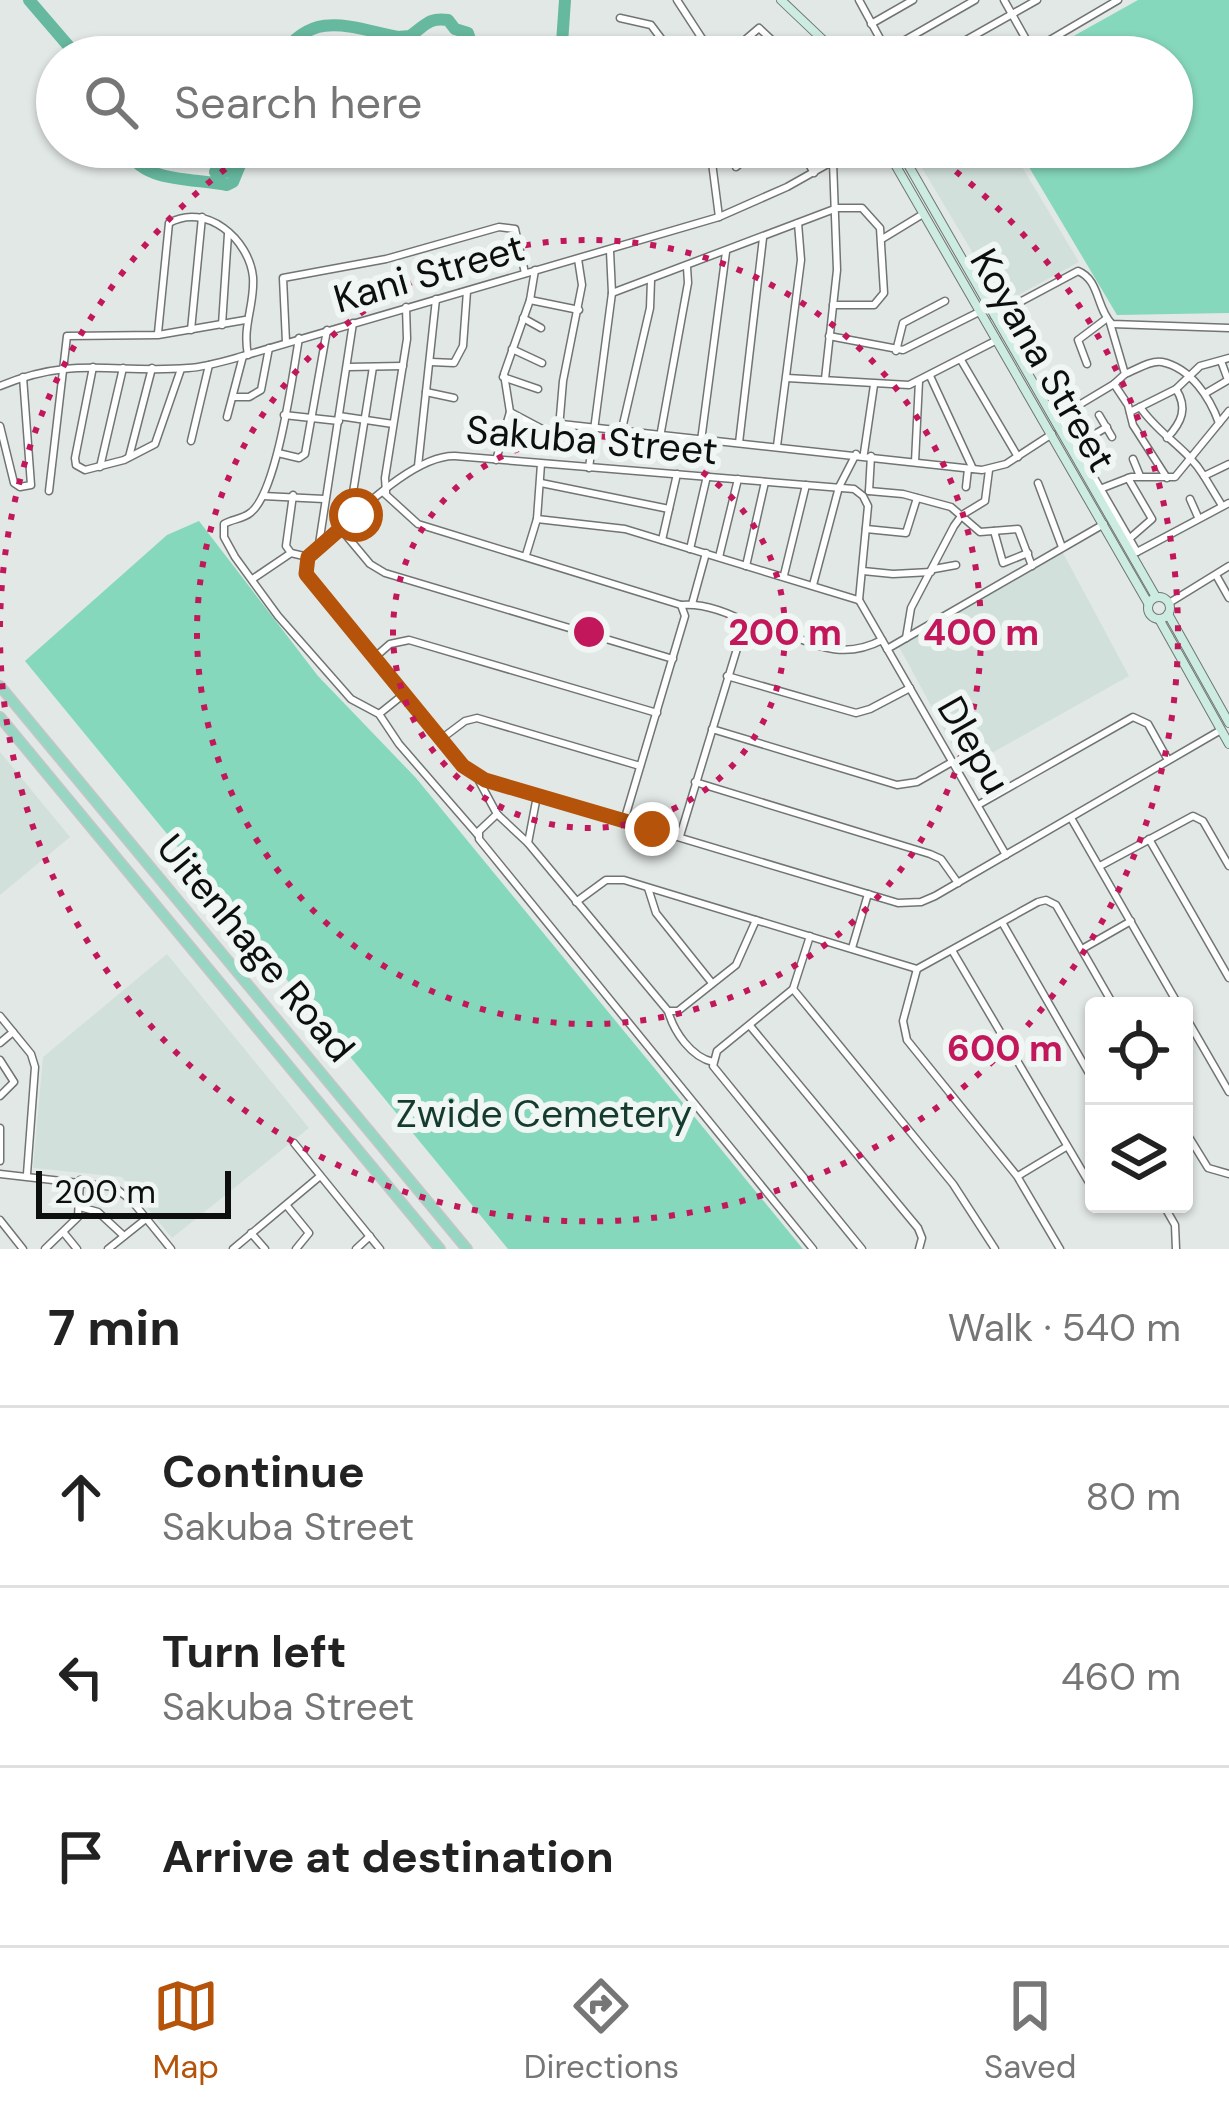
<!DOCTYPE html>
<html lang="en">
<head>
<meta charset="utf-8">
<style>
	body { margin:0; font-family:"DM Sans",sans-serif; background:#f2f2f2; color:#222 }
	.controls { position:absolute; right:36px; bottom:36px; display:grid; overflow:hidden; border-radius:12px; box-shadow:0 3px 9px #0004 }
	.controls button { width:108px; height:108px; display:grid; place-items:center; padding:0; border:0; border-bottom:3px solid #e0e0e0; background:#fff; color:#222; font:60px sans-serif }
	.scale { position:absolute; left:36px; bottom:30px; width:195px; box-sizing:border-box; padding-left:12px; border:6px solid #0d0f0e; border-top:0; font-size:33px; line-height:42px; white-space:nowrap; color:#0d0f0e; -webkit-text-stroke:9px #eff6f3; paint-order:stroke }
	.stop { position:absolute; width:36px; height:36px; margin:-27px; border:9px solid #b45309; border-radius:50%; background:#fff }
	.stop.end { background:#b45309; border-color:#fff; box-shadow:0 3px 12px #0008 }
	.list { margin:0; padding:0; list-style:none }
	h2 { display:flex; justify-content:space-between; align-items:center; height:156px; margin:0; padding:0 48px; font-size:51px }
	h2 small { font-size:39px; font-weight:400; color:#767676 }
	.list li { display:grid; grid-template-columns:78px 1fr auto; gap:36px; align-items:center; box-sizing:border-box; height:180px; padding:0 48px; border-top:3px solid #e0e0e0 }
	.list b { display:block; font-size:45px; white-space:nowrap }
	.list p { margin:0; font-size:39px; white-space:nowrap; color:#767676 }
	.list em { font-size:39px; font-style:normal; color:#767676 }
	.icon { flex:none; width:66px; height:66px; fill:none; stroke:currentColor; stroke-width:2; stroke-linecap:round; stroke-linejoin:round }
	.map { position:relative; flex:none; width:1229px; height:1249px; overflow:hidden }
	.search { position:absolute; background:#fff; box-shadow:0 3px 9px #0004; left:36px; right:36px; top:36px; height:132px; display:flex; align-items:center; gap:30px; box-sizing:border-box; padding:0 42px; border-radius:66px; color:#767676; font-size:45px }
	.sheet { height:696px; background:#fff }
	nav { display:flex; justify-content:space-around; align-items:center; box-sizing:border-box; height:168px; border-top:3px solid #e0e0e0; background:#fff; font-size:33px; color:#767676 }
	nav a { display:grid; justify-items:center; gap:6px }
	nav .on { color:#b45309 }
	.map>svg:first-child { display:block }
	.built { fill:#d1e0da }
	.green { fill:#86d8bc }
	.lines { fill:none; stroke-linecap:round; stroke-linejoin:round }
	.river { stroke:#66b89e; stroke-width:12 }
	.minor-casing { stroke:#707573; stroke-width:9 }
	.secondary-casing { stroke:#707573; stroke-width:10 }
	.primary-casing { stroke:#c5c5c5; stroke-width:12 }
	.minor { stroke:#fff; stroke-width:6 }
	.secondary { stroke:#ccebe1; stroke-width:8 }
	.primary { stroke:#98d6c4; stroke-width:9 }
	.route { stroke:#b45309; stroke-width:15 }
	.ring { fill:none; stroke:#c2185b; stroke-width:6; stroke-dasharray:6 12 }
	.labels { text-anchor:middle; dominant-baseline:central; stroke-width:12; stroke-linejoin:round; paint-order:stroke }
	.street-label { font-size:39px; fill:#0d0f0e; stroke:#eff6f3 }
	.park-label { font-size:39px; fill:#153b2f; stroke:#eff6f3 }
	.centre { fill:#c2185b; stroke:#eff6f3; stroke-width:6 }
	.ring-label { font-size:36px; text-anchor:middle; font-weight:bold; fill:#c2185b; stroke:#eff6f3; stroke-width:12; stroke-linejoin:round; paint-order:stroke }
</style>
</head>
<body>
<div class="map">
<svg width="1229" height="1249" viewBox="0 0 1229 1249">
	<rect width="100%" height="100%" fill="#e2e8e6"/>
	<g class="built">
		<path d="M924 147H1010L1079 262 1011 299 998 295 919 163Z"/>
		<path d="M1062 551 1129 676 965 768 898 645Z"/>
		<path d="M0 752 70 837 0 895Z"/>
		<path d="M167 954 309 1128 172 1238 122 1177 33 1168 43 1057Z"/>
	</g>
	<g class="green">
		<path d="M1138 0H1229V313L1117 315 1017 147H1172V57H1036Z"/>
		<path d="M199 521 318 676 416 778 803 1249H508L25 661 167 535Z"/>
	</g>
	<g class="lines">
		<g class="river">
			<path d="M29 0 78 57"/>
			<path d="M281 57C312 8 352 28 398 37L410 36C425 26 428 17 448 20L455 29 468 33 475 57"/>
			<path d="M524 57 562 43 565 0"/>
			<path d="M127 147C138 183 193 178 227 185L233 182 240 165 222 174 215 172 223 159 241 147"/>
		</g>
		<g class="minor-casing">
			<g id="minor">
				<path d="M677 0 714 57"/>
				<path d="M859 0 890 57"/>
				<path d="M1004 0 1032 50"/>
				<path d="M620 18 651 25 675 57"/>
				<path d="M871 24 913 0"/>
				<path d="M886 51 975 0"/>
				<path d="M725 57 759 28 790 57"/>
				<path d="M936 57 1037 0"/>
				<path d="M1021 57 1118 0"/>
				<path d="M710 147 719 217"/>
				<path d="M750 147 755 151 766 147"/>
				<path d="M799 147 814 173"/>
				<path d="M736 167 755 151"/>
				<path d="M882 239 923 214"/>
				<path d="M612 293 837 208H862L880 228 884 293 874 305H833"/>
				<path d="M530 300 579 310"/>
				<path d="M994 316 1078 271C1100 280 1096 308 1112 324L1229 328"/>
				<path d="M523 318 541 328"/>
				<path d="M1110 323 1125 374 1114 384 1128 405 1133 425 1167 478"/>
				<path d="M222 325 228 234"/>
				<path d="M191 330 202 217"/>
				<path d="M158 333 169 223C206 202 249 239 253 277 255 305 242 325 248 355"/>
				<path d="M829 336 903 350 981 311"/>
				<path d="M299 338C293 373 277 494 250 513 243 519 232 519 224 524V537L235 557 278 616 351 699 379 714 399 744 478 835"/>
				<path d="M286 342 283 278 386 259 499 227 515 229 525 273"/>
				<path d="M512 349 542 363"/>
				<path d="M896 351 903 323 945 301"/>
				<path d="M961 360 1018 457"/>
				<path d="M431 362 454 363 463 346 467 291"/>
				<path d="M1087 364 1078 340 1106 319"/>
				<path d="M93 367 75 458 76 465 85 470 124 460 155 444 181 369"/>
				<path d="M348 367 403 366"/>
				<path d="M1125 374C1136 370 1150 360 1162 362 1191 368 1210 398 1219 423"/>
				<path d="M930 376 973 469"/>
				<path d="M503 377 538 389"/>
				<path d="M787 378 909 385 997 340"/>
				<path d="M825 379 837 270 833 162"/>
				<path d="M1114 384 1059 417 1137 552"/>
				<path d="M0 386C74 355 114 374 188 368 206 367 225 361 243 356L719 217 787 187 858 147"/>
				<path d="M426 392 454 398"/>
				<path d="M1206 393 1228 380 1221 361"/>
				<path d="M233 397H249L261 390 269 348"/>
				<path d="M1140 407 1176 389 1200 366 1229 358"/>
				<path d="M510 412 542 429 559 428 563 381 582 285 578 259"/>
				<path d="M1130 412 1140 407C1159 435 1187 448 1204 476L1229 464"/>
				<path d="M284 415 339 421"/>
				<path d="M1099 415 1112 437"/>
				<path d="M339 416 393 424"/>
				<path d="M227 417 243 356"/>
				<path d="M561 424 982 470 1006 464 1052 434"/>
				<path d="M0 426 14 483 20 487 31 485 23 377"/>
				<path d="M621 433 650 308 651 280"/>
				<path d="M660 437 688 283 687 267"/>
				<path d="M1167 438C1182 422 1188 408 1176 389"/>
				<path d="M191 441 209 365"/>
				<path d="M701 441 726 252"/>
				<path d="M739 443 763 238"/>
				<path d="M1076 445 1107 427"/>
				<path d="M777 446 801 260 798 223"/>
				<path d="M278 453 299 458 305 454 327 330"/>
				<path d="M864 453 874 385"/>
				<path d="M129 457 152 368"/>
				<path d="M1133 459 1140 476"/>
				<path d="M496 460 510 412 504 374 530 300 535 270"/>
				<path d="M915 462 919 381"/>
				<path d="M418 466 436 299"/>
				<path d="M100 467 123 368"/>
				<path d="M589 468 612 293 610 251"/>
				<path d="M1204 476 1221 504"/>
				<path d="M1128 478 1152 519 1129 539"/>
				<path d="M541 483 669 509"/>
				<path d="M1038 483 1062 547"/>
				<path d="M966 487 968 469"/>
				<path d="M1100 489 1131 477H1175L1229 411"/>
				<path d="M49 491 67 336 158 335 245 320"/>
				<path d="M869 491 903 494 951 507 980 532 1018 529 1032 566"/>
				<path d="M869 491 871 456"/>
				<path d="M386 492 385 478 407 339 406 307"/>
				<path d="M384 493 418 524 681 605C705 603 732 614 753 626"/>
				<path d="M293 495 286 546 291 553 308 557"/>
				<path d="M263 496 324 499"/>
				<path d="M1190 499 1198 517"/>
				<path d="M356 515 351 505 373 367"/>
				<path d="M537 519 625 529 858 600"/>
				<path d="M340 528 370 564 385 573 673 659"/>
				<path d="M866 529 906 533 917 498"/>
				<path d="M994 531 1003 563 1028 553"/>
				<path d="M662 540 677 474"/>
				<path d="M319 544 353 323"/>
				<path d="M690 549 707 476"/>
				<path d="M1137 552 1229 503"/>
				<path d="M526 555 537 519 541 464"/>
				<path d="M719 557 738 479"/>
				<path d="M746 566 765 482"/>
				<path d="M934 569 956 565"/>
				<path d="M863 571 893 574 931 572"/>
				<path d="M784 575 806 485"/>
				<path d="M1216 575 1229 598"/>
				<path d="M254 578 291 553"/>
				<path d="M813 585 839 487 856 454"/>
				<path d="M859 600 868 506 863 496 854 489 455 456C412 455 353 518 320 545 308 556 300 566 311 581L463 766 477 777 898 903 921 902 935 896 1221 730"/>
				<path d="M859 600 1006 855"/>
				<path d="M1169 603 1229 566"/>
				<path d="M692 604 706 553"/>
				<path d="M906 638 911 608 954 526 962 515 985 501 989 470"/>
				<path d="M887 649 1104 524"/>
				<path d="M374 658 390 644 409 640 657 713"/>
				<path d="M727 676 856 713 870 709 910 688"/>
				<path d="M379 714 404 694"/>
				<path d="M712 729 897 785 917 782 952 762"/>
				<path d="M441 739 465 721 477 718 640 766"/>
				<path d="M478 779 497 814 479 831V839L813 1249"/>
				<path d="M695 782 930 854 941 859 958 883"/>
				<path d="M537 796 528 843 668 1011H678L736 965 756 920"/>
				<path d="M978 805 1133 717 1148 724 1168 760"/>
				<path d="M497 814 528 843"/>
				<path d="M1071 818 1179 1006"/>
				<path d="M624 821 685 616 681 605"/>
				<path d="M680 836 743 629C783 614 821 672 882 640"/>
				<path d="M1149 839 1229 978"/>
				<path d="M1100 866 1193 816 1203 821 1229 866"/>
				<path d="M648 888 656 913 712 983"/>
				<path d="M576 902 606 880H624L917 969 1038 902 1046 900 1056 905 1114 1006"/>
				<path d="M1003 924 1094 1082"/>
				<path d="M810 936 793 989 717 1051 713 1066 862 1249"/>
				<path d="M852 948 868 894"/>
				<path d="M1082 949 1131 921"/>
				<path d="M953 952 1094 1191"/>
				<path d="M917 969 903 1021 907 1040 1017 1176 1060 1249"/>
				<path d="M793 989 953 1184 995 1249"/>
				<path d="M668 1011C674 1032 691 1057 713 1062"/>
				<path d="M1184 1014 1229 1092"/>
				<path d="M0 1016 31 1054 35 1067 27 1174"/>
				<path d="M751 1027 918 1228 922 1238 919 1249"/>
				<path d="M0 1043 13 1032"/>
				<path d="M0 1060 14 1082 0 1096"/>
				<path d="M0 1128V1161"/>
				<path d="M1184 1129 1208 1168 1229 1174"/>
				<path d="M294 1143 380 1249"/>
				<path d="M0 1174 114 1187 132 1201 171 1249"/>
				<path d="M1018 1176 1066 1147"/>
				<path d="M1163 1204 1175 1225 1176 1249"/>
				<path d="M287 1206 309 1233 296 1249"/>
				<path d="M80 1207 98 1212 124 1236"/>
				<path d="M0 1220 23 1249"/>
				<path d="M64 1233 77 1249"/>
				<path d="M251 1233 265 1249"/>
				<path d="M45 1249 78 1217 80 1180"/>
				<path d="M108 1249 147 1218"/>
				<path d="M233 1249 319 1177"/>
				<path d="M356 1249 370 1236"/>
			</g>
		</g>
		<g class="secondary-casing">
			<g id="secondary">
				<path d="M781 0 841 57"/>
				<path d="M821 43 832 57"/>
				<path d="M885 147 1148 603"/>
				<path d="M898 147 1156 597"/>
				<circle cx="1159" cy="608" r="11"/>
				<path d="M1168 614 1229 723"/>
				<path d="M1159 619 1229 744"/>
			</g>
		</g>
		<g class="primary-casing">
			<g id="primary">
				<path d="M0 686 467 1249"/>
				<path d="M0 717 440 1249"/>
			</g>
		</g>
		<use href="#minor" class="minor"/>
		<use href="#secondary" class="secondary"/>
		<use href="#primary" class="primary"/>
	</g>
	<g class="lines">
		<path class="route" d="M356 515 308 557 306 574 463 766 485 780 652 829"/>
	</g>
	<g class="ring">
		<circle cx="589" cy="632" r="196"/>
		<circle cx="589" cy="632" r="392"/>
		<path d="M0 627A589 589 0 0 1 251 150M462 57A589 589 0 0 1 716 57M927 150A589 589 0 1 1 0 637"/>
	</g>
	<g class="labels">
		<g class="street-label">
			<text transform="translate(429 273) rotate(-16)">Kani Street</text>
			<text transform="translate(1043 360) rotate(60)">Koyana Street</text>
			<text transform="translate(592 440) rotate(5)">Sakuba Street</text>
			<text transform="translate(974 745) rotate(60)">Dlepu</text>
			<text transform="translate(256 948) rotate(50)">Uitenhage Road</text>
		</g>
		<g class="park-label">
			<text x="544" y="1113">Zwide Cemetery</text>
		</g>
	</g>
	<circle cx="589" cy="632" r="18" class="centre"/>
	<g class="ring-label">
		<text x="785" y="645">200 m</text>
		<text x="981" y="645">400 m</text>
		<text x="1005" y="1061">600 m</text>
	</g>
</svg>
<div class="controls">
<button><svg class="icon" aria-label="locate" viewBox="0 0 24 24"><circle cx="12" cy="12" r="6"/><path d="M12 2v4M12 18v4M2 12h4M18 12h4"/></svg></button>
<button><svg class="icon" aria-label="layers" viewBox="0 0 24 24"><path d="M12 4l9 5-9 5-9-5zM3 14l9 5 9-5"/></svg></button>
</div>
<div class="scale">200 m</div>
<div class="stop" style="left:356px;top:515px"></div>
<div class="stop end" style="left:652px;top:829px"></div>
<div class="search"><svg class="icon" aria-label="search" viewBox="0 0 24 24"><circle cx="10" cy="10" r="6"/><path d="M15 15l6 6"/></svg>Search here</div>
</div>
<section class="sheet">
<h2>7 min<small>Walk · 540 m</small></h2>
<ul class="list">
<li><svg class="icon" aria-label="ahead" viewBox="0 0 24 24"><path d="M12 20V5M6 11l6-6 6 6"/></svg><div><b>Continue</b><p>Sakuba Street</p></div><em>80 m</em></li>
<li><svg class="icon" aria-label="left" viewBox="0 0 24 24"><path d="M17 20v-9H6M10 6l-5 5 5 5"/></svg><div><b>Turn left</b><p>Sakuba Street</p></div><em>460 m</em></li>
<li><svg class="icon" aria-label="arrive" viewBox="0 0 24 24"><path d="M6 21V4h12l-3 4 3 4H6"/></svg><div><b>Arrive at destination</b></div></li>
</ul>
</section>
<nav>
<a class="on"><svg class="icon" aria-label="map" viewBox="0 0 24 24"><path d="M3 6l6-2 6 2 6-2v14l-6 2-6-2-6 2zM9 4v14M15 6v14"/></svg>Map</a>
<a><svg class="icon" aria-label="directions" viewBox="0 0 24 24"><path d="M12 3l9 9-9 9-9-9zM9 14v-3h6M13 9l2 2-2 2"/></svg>Directions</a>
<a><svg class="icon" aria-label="saved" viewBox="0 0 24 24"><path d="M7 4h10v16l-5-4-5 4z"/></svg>Saved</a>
</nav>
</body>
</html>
